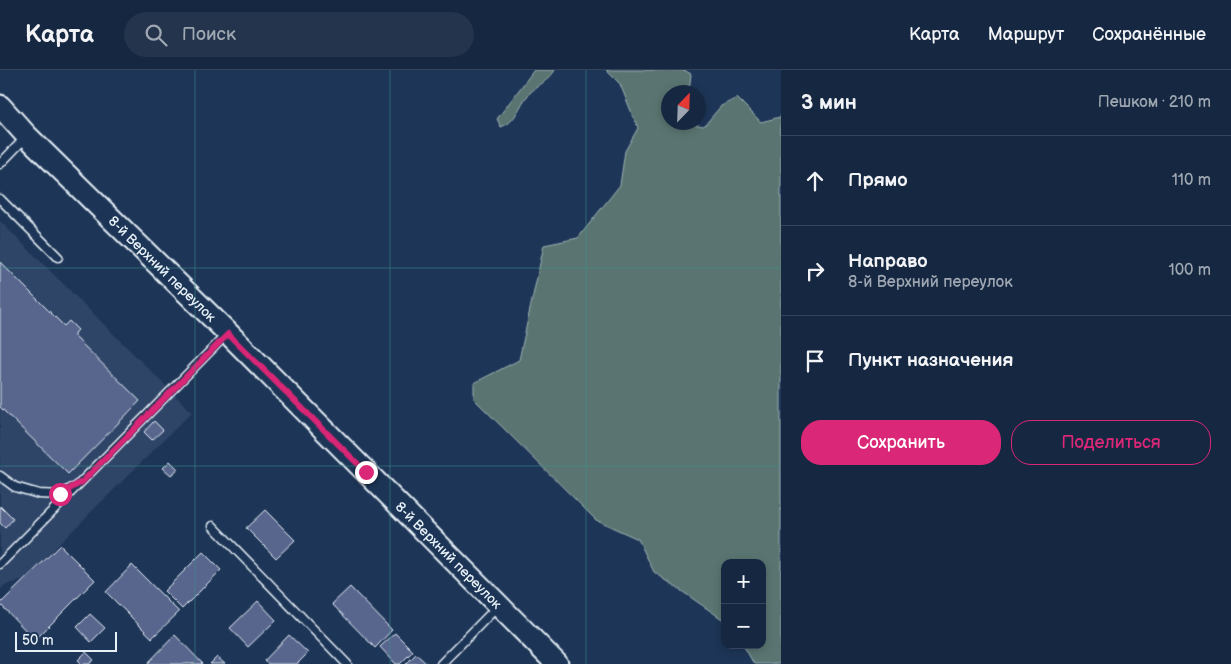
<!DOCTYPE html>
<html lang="ru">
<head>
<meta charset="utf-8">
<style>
	body { margin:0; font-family:"Balsamiq Sans",sans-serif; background:#23344c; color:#f1f3f6 }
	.controls { position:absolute; right:15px; bottom:15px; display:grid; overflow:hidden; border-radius:10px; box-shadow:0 2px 8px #0003 }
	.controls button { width:45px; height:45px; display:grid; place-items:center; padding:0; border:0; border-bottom:1px solid #35445a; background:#162841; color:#f1f3f6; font:25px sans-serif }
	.compass { position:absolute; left:661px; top:15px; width:45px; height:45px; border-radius:50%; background:#162841; box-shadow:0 2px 8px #0003; rotate:23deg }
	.scale { position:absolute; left:15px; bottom:12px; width:102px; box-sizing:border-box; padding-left:5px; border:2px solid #e8f1f8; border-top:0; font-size:14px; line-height:18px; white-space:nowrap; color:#e8f1f8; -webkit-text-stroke:4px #1d3557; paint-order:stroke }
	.stop { position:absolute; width:15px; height:15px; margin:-11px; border:4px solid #db2777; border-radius:50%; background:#fff }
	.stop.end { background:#db2777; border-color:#fff; box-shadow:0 1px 5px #0008 }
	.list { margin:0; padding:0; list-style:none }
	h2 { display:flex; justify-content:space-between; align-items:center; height:65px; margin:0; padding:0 20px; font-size:21px }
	h2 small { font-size:16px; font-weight:400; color:#9ea6b1 }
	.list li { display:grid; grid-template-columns:32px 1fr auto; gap:15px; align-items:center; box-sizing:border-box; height:90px; padding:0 20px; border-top:1px solid #35445a }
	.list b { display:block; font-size:19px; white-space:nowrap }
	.list p { margin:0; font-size:16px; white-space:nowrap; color:#9ea6b1 }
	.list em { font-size:16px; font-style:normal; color:#9ea6b1 }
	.actions { display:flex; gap:10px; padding:15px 20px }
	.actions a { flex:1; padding:11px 0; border:1px solid #db2777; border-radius:20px; text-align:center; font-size:18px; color:#db2777 }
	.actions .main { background:#db2777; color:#fff }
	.icon { flex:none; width:28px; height:28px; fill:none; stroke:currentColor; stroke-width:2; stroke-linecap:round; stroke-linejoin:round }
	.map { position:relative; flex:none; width:781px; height:594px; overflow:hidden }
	header { display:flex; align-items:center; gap:30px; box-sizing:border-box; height:70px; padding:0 25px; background:#162841; border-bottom:1px solid #35445a }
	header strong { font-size:24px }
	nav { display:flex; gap:28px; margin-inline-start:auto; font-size:18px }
	.search { width:350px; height:45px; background:#23344c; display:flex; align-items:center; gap:12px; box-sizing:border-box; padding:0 18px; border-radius:28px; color:#9ea6b1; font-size:19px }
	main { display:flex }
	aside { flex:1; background:#162841 }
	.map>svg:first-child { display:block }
	.built { fill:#2f4468 }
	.green { fill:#5a7471; stroke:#a1b2b4 }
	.building { fill:#59668e; stroke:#e8f1f8 }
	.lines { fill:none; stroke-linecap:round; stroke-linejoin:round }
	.lane-casing { stroke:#e8f1f8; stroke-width:11 }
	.secondary-casing { stroke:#e8f1f8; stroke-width:25 }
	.lane { stroke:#1d3557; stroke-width:8 }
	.secondary { stroke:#1d3557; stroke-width:21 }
	.route { stroke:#db2777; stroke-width:6 }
	.grid { fill:none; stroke:#3a8f8a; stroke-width:1; stroke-opacity:0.55 }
	.labels { text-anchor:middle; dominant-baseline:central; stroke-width:4; stroke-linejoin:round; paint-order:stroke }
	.street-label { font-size:14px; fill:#e8f1f8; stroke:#1d3557 }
</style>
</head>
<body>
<header>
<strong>Карта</strong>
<div class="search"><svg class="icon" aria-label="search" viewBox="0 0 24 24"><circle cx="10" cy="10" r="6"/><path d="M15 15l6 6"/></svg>Поиск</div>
<nav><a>Карта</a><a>Маршрут</a><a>Сохранённые</a></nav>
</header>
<main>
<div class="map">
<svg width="781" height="594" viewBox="0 0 781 594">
	<rect width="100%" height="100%" fill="#1d3557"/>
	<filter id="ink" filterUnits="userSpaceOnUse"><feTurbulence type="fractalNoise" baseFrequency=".02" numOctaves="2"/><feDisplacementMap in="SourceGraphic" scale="10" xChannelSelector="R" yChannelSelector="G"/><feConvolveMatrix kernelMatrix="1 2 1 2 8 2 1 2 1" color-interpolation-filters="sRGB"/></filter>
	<g filter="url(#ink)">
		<path class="built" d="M0 151 192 342 23 510 5 515 0 520Z"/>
		<g class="green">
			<path d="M534 0H555C549 11 537 15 529 24 518 36 517 52 501 57L497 49Z"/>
			<path d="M606 0H684L691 4 689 22H668V52L685 53 704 56 721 36 737 28 761 52 780 47 781 45V594H754L743 575H762V493H725V551L654 502 638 469 596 450 474 329V313L519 290 544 175 578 168 620 115 625 81 638 58 620 14Z"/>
		</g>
		<g class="building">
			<path d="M0 192 64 256 69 251 78 260 73 265 140 331 68 404 0 337Z"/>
			<path d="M154 351 163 360 152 370 144 362Z"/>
			<path d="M170 391 178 399 171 405 163 398Z"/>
			<path d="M0 436 13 449 5 458 0 453Z"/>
			<path d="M265 440 295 470 276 488 246 458Z"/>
			<path d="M60 475 95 510 35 570 0 534Z"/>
			<path d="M203 482 221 500 182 539 164 521Z"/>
			<path d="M132 495 179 542 152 568 106 522Z"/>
			<path d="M350 517 392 560 375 578 332 534Z"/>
			<path d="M258 531 276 550 248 577 230 558Z"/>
			<path d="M90 544 105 558 91 572 77 557Z"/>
			<path d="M395 563 413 581 400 594H396L380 577Z"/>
			<path d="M175 565 203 594H147Z"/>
			<path d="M289 565 308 583 297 594H267L264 591Z"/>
			<path d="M86 582 94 590 89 594H82L78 590Z"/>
			<path d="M416 584 427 594H406Z"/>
			<path d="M217 587 225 594H210Z"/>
		</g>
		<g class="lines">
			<g class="lane-casing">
				<g id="lane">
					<path d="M0 94 26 67"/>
					<path d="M0 129 58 187"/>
					<path d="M0 406 15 417 39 424 60 425 72 418"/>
					<path d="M213 456 347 594"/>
					<path d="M0 494 226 265"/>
					<path d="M441 594 497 537"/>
				</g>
			</g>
			<g class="secondary-casing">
				<g id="secondary">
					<path id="s1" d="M0 36 27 66 228 263 557 594"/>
				</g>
			</g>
			<use href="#lane" class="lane"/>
			<use href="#secondary" class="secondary"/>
		</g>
	</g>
	<g class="lines" filter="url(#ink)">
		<path class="route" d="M60 424 82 412 228 264 366 402"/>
	</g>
	<path class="grid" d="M195 0V594M390 0V594M586 0V594M0 198H781M0 396H781"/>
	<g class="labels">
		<g class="street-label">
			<text stroke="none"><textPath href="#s1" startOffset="230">8-й Верхний переулок</textPath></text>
			<text stroke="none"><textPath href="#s1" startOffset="635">8-й Верхний переулок</textPath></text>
		</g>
	</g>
</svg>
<div class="controls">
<button>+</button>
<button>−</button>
</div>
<svg class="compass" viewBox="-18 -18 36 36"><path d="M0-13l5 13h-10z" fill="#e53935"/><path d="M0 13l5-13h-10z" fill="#9ea6b1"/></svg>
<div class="scale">50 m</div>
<div class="stop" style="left:60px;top:424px"></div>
<div class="stop end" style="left:366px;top:402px"></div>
</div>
<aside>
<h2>3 мин<small>Пешком · 210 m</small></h2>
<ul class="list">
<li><svg class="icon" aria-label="ahead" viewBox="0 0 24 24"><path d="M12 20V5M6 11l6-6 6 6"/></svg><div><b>Прямо</b></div><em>110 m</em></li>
<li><svg class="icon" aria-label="right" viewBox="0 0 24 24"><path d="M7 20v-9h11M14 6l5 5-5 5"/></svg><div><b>Направо</b><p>8-й Верхний переулок</p></div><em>100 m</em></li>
<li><svg class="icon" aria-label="arrive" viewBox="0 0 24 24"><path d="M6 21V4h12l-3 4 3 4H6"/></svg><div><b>Пункт назначения</b></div></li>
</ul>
<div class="actions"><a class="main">Сохранить</a><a>Поделиться</a></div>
</aside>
</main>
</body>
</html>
